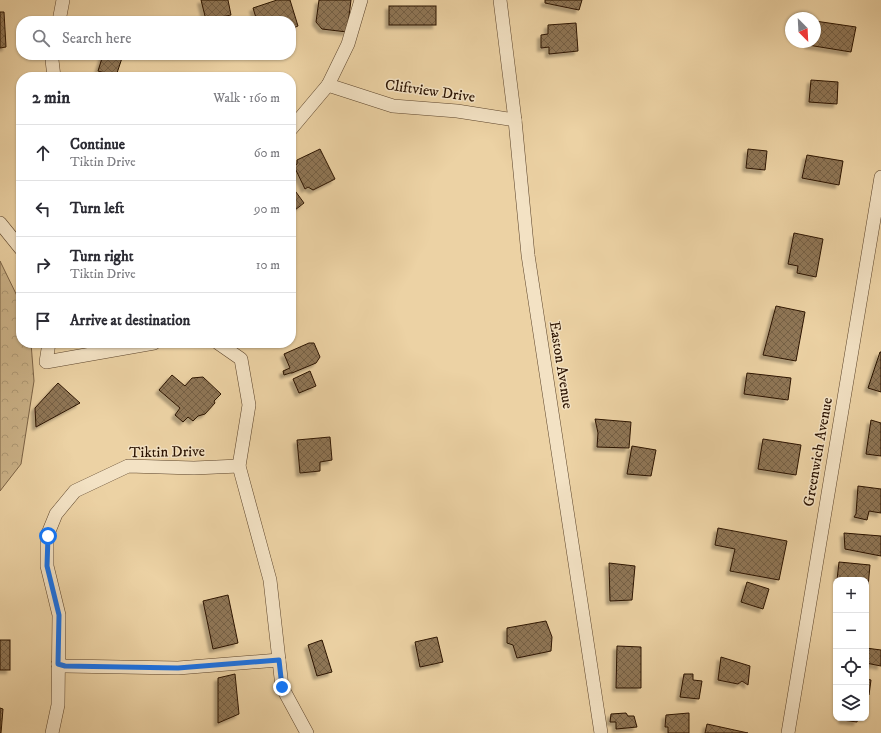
<!DOCTYPE html>
<html lang="en">
<head>
<meta charset="utf-8">
<style>
	body { margin:0; font-family:"IM FELL DW Pica",serif; background:#f2f2f3; color:#2b2b33 }
	.controls { position:absolute; right:12px; bottom:12px; display:grid; overflow:hidden; border-radius:8px; box-shadow:0 1px 3px #0004 }
	.controls button { width:36px; height:36px; display:grid; place-items:center; padding:0; border:0; border-bottom:1px solid #e1e1e2; background:#fff; color:#2b2b33; font:20px sans-serif }
	.compass { position:absolute; left:785px; top:12px; width:36px; height:36px; border-radius:50%; background:#fff; box-shadow:0 1px 3px #0004; rotate:156deg }
	.stop { position:absolute; width:12px; height:12px; margin:-9px; border:3px solid #1a73e8; border-radius:50%; background:#fff }
	.stop.end { background:#1a73e8; border-color:#fff; box-shadow:0 1px 4px #0008 }
	.list { margin:0; padding:0; list-style:none }
	h2 { display:flex; justify-content:space-between; align-items:center; height:52px; margin:0; padding:0 16px; font-size:17px }
	h2 small { font-size:13px; font-weight:400; color:#7c7c81 }
	.list li { display:grid; grid-template-columns:26px 1fr auto; gap:12px; align-items:center; box-sizing:border-box; height:56px; padding:0 16px; border-top:1px solid #e1e1e2 }
	.list b { display:block; font-size:15px; white-space:nowrap }
	.list p { margin:0; font-size:13px; white-space:nowrap; color:#7c7c81 }
	.list em { font-size:13px; font-style:normal; color:#7c7c81 }
	.icon { flex:none; width:22px; height:22px; fill:none; stroke:currentColor; stroke-width:2; stroke-linecap:round; stroke-linejoin:round }
	.map { position:relative; flex:none; width:881px; height:733px; overflow:hidden }
	.search { position:absolute; background:#fff; box-shadow:0 1px 3px #0004; left:16px; top:16px; width:280px; height:44px; display:flex; align-items:center; gap:10px; box-sizing:border-box; padding:0 14px; border-radius:16px; color:#7c7c81; font-size:15px }
	.panel { position:absolute; background:#fff; box-shadow:0 1px 3px #0004; left:16px; top:72px; width:280px; height:276px; border-radius:16px }
	.map>svg:first-child { display:block }
	.forest { fill:url(#forest-crowns); stroke:#7b6245 }
	.building { fill:url(#building-cross-hatch); stroke:#2b1302; filter:url(#shadow) }
	.lines { fill:none; stroke-linecap:round; stroke-linejoin:round }
	.street-casing { stroke:#5b432a; stroke-width:14 }
	.street { stroke:#f3e2c4; stroke-width:13 }
	.route { stroke:#1a73e8; stroke-width:5 }
	.labels { text-anchor:middle; dominant-baseline:central; stroke-width:3; stroke-linejoin:round; paint-order:stroke }
	.street-label { font-size:15px; fill:#2b1302; stroke:#f3e2c4 }
</style>
</head>
<body>
<div class="map">
<svg width="881" height="733" viewBox="0 0 881 733">
	<defs>
		<pattern id="forest-crowns" width="20" height="18" patternUnits="userSpaceOnUse"><rect width="20" height="18" fill="#cbb288"/><path d="M2 6a3 3 0 1 1 6 0M12 15a3 3 0 1 1 6 0" fill="none" stroke="#ae9874"/></pattern>
		<pattern id="building-cross-hatch" width="8" height="8" patternUnits="userSpaceOnUse"><rect width="8" height="8" fill="#8f7656"/><path d="M0 0l8 8M0 8l8-8" fill="none" stroke="#756045"/></pattern>
		<filter id="shadow"><feDropShadow dx="-3.5" dy="3.5" stdDeviation="1" flood-color="#0004"/></filter>
	</defs>
	<rect width="100%" height="100%" fill="#ecd2a4"/>
	<filter id="stains"><feTurbulence type="fractalNoise" baseFrequency=".005" numOctaves="4"/><feColorMatrix values="0 0 0 0 .2 0 0 0 0 .09 0 0 0 0 .02 0 0 0 .5 -.17"/></filter>
	<radialGradient id="worn" r=".72"><stop offset=".6" stop-color="#630" stop-opacity="0"/><stop offset="1" stop-color="#630" stop-opacity=".3"/></radialGradient>
	<path class="forest" d="M0 261 21 304V343H31L34 381 21 464 0 491Z"/>
	<g class="building">
		<path d="M201 0H228L231 15 206 20Z"/>
		<path d="M277 0H290L298 26 291 29V21H257L253 8Z"/>
		<path d="M319 0H351L347 32 322 29 316 22Z"/>
		<path d="M545 0H582L579 10 545 3Z"/>
		<rect x="389" y="6" width="47" height="19"/>
		<path d="M0 12H4L6 47 0 48Z"/>
		<path d="M815 21 856 27 851 52 808 45 809 42H815Z"/>
		<path d="M576 23 578 51 549 54V47L541 48V35L548 34V25Z"/>
		<path d="M103 55H123L116 76 98 71Z"/>
		<path d="M811 80 838 82 837 104 809 102Z"/>
		<path d="M320 149 335 179 313 190 308 187 305 189 294 166 297 164V160Z"/>
		<path d="M748 149 767 151 765 170 746 168Z"/>
		<path d="M807 155 843 161 839 185 802 178Z"/>
		<path d="M293 188 304 203 291 213V190Z"/>
		<path d="M794 233 823 239 816 277 797 273 798 266 788 264Z"/>
		<path d="M776 306 805 312 796 361 763 355Z"/>
		<path d="M309 343H314L320 357 316 363 292 373H290L284 375 283 371 290 368 284 354Z"/>
		<path d="M880 352H881V392L868 388Z"/>
		<path d="M310 371 316 386 299 393 293 379Z"/>
		<path d="M747 373 791 378 788 400 744 394Z"/>
		<path d="M172 375 185 386 192 378 203 377 221 394 214 401 215 403 205 414 198 416 193 421 188 417 183 422 175 415 180 408 159 390Z"/>
		<path d="M58 383 80 403 36 427 35 408Z"/>
		<path d="M595 419 631 422 629 448 597 447 598 433Z"/>
		<path d="M871 420 881 423V456L866 454Z"/>
		<path d="M330 437 332 460 320 462V471L300 473 297 440Z"/>
		<path d="M763 439 801 445 796 475 758 469Z"/>
		<path d="M632 446 656 450 651 476 627 474Z"/>
		<path d="M858 486 881 489V513L869 511 867 520 854 517 856 514Z"/>
		<path d="M718 528 787 541 779 580 730 571 735 549 715 545Z"/>
		<path d="M844 533 881 536V556L845 549Z"/>
		<path d="M839 562 870 565 868 587H866V580H837Z"/>
		<path d="M609 563 635 566 632 600 610 601Z"/>
		<path d="M747 582 769 589 763 609 741 602Z"/>
		<path d="M228 595 238 643 213 649 203 601Z"/>
		<path d="M546 621 552 637 551 651 517 658 513 645 507 643V628Z"/>
		<path d="M437 637 443 662 420 667 415 642Z"/>
		<rect x="0" y="640" width="10" height="30"/>
		<path d="M322 640 332 672 317 676 308 645Z"/>
		<path d="M617 646 641 647V688H616Z"/>
		<path d="M866 648 881 650V666L866 663Z"/>
		<path d="M721 657 750 666 748 685 742 681 738 684 718 680Z"/>
		<path d="M235 674 239 714 218 723V678Z"/>
		<path d="M684 674H693V680L702 681 699 699 680 697Z"/>
		<path d="M866 679 871 680 869 695H866Z"/>
		<path d="M0 708 3 709 1 733H0Z"/>
		<path d="M626 713 628 716H634L637 727 616 729V722H610L611 714Z"/>
		<path d="M689 713V733H668V727H665L666 715Z"/>
		<path d="M842 718H858L857 722 842 720Z"/>
		<path d="M707 724 748 733H705Z"/>
	</g>
	<g class="lines">
		<g class="street-casing">
			<g id="street">
				<path d="M500 0 515 120 528 255 601 733"/>
				<path d="M59 21 63 0"/>
				<path d="M53 55 52 60 54 77"/>
				<path d="M328 85 348 44 361 0"/>
				<path d="M291 129 328 85 393 106 457 111 515 120"/>
				<path d="M0 223 21 249"/>
				<path d="M49 343 46 362 154 343"/>
				<path d="M218 343 241 359 249 405 239 466 270 580 282 687 307 733"/>
				<path d="M58 664 65 666 178 668 279 660"/>
				<path d="M52 733 58 705 59 615 47 566V536L56 514 75 491 128 466 194 468 239 466"/>
				<path d="M788 733 881 177"/>
			</g>
		</g>
		<use href="#street" class="street"/>
	</g>
	<g class="lines">
		<path class="route" d="M48 536 47 566 59 615 58 664 65 666 178 668 279 660 282 687"/>
	</g>
	<g class="labels">
		<g class="street-label">
			<text transform="translate(430 91) rotate(8)">Cliftview Drive</text>
			<text transform="translate(561 365) rotate(81)">Easton Avenue</text>
			<text transform="translate(167 452) rotate(-1)">Tiktin Drive</text>
			<text transform="translate(818 452) rotate(-80)">Greenwich Avenue</text>
		</g>
	</g>
	<rect width="100%" height="100%" filter="url(#stains)"/>
	<rect width="100%" height="100%" fill="url(#worn)"/>
</svg>
<div class="controls">
<button>+</button>
<button>−</button>
<button><svg class="icon" aria-label="locate" viewBox="0 0 24 24"><circle cx="12" cy="12" r="6"/><path d="M12 2v4M12 18v4M2 12h4M18 12h4"/></svg></button>
<button><svg class="icon" aria-label="layers" viewBox="0 0 24 24"><path d="M12 4l9 5-9 5-9-5zM3 14l9 5 9-5"/></svg></button>
</div>
<svg class="compass" viewBox="-18 -18 36 36"><path d="M0-13l5 13h-10z" fill="#e53935"/><path d="M0 13l5-13h-10z" fill="#7c7c81"/></svg>
<div class="stop" style="left:48px;top:536px"></div>
<div class="stop end" style="left:282px;top:687px"></div>
<div class="search"><svg class="icon" aria-label="search" viewBox="0 0 24 24"><circle cx="10" cy="10" r="6"/><path d="M15 15l6 6"/></svg>Search here</div>
<section class="panel">
<h2>2 min<small>Walk · 160 m</small></h2>
<ul class="list">
<li><svg class="icon" aria-label="ahead" viewBox="0 0 24 24"><path d="M12 20V5M6 11l6-6 6 6"/></svg><div><b>Continue</b><p>Tiktin Drive</p></div><em>60 m</em></li>
<li><svg class="icon" aria-label="left" viewBox="0 0 24 24"><path d="M17 20v-9H6M10 6l-5 5 5 5"/></svg><div><b>Turn left</b></div><em>90 m</em></li>
<li><svg class="icon" aria-label="right" viewBox="0 0 24 24"><path d="M7 20v-9h11M14 6l5 5-5 5"/></svg><div><b>Turn right</b><p>Tiktin Drive</p></div><em>10 m</em></li>
<li><svg class="icon" aria-label="arrive" viewBox="0 0 24 24"><path d="M6 21V4h12l-3 4 3 4H6"/></svg><div><b>Arrive at destination</b></div></li>
</ul>
</section>
</div>
</body>
</html>
